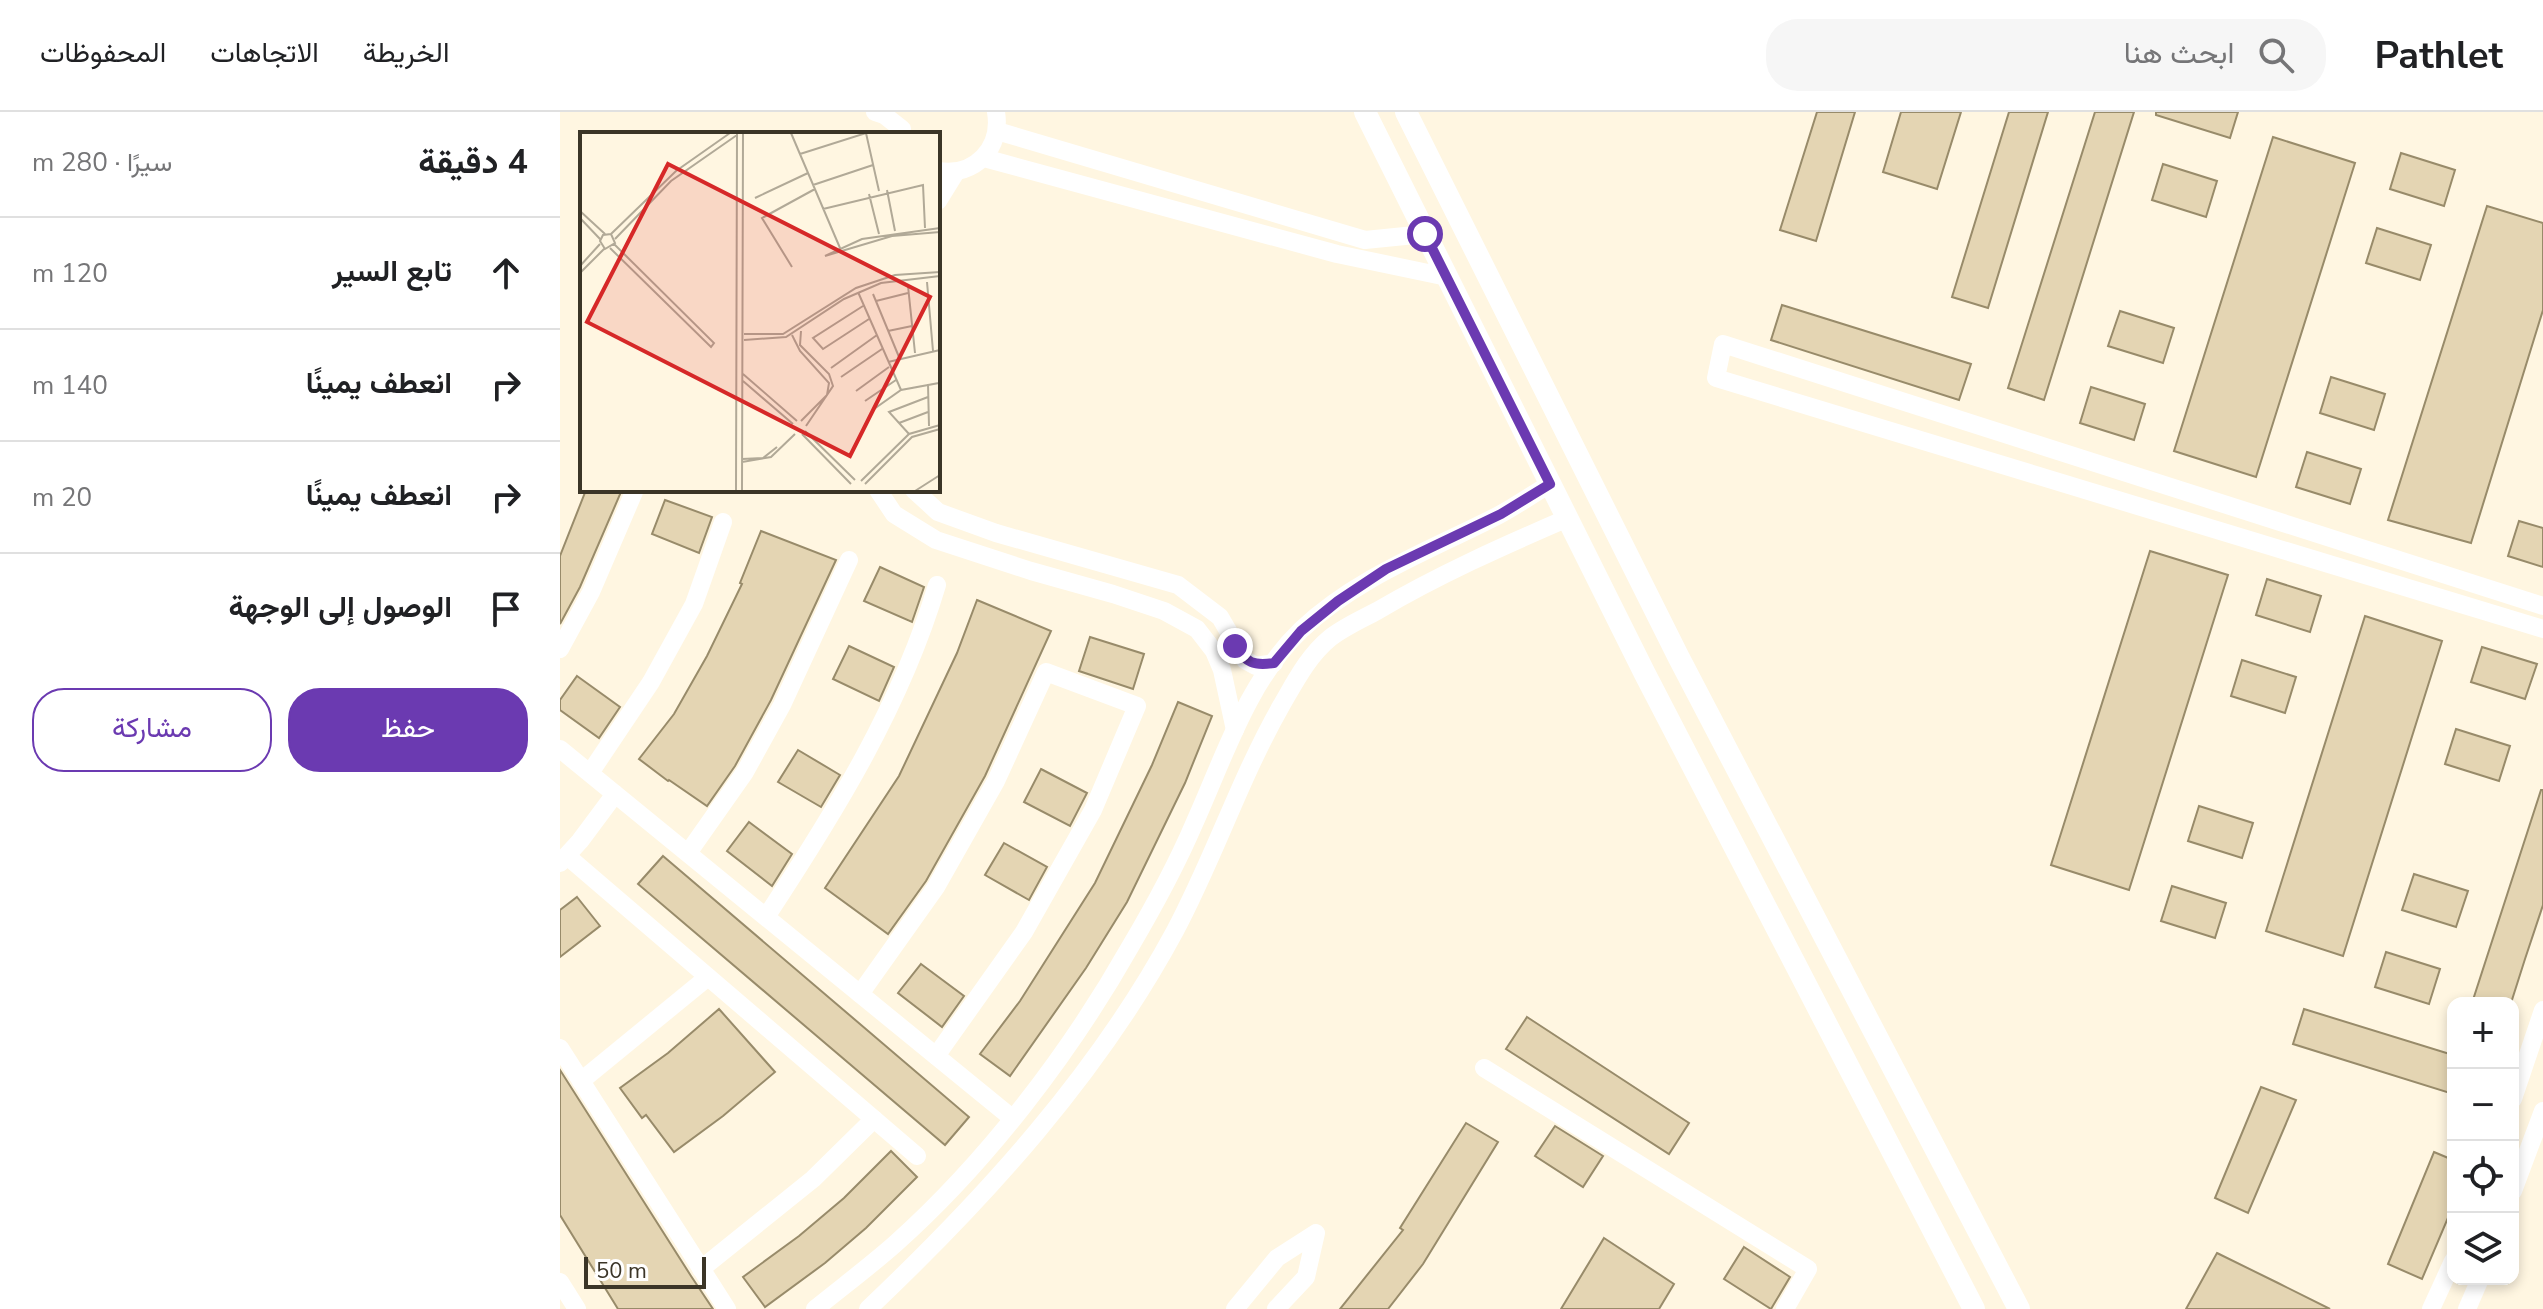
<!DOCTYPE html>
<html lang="ar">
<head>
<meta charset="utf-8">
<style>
	body { margin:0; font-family:"Nunito Sans",Vazirmatn,sans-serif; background:#f6f6f6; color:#202124; direction:rtl }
	.controls { position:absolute; right:24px; bottom:24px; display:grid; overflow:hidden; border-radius:16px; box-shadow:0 4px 12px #0003 }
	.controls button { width:72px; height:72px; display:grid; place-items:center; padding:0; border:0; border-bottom:2px solid #e0e0e0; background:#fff; color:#202124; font:40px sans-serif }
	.scale { position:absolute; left:24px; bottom:20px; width:122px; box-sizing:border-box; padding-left:8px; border:4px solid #3b3527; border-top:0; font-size:22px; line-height:28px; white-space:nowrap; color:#3b3527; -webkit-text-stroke:6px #fff; paint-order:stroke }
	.stop { position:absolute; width:24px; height:24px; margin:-18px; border:6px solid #6b3ab1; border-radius:50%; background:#fff }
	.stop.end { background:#6b3ab1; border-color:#fff; box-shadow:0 2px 8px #0008 }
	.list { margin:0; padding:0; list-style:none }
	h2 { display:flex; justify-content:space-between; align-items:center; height:104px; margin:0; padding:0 32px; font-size:34px }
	h2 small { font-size:26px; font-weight:400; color:#757577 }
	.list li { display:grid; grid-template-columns:52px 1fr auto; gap:24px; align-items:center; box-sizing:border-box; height:112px; padding:0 32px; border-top:2px solid #e0e0e0 }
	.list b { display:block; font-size:30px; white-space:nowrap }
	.list em { font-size:26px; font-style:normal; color:#757577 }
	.actions { display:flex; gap:16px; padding:24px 32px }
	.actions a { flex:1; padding:18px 0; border:2px solid #6b3ab1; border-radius:32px; text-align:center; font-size:28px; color:#6b3ab1 }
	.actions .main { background:#6b3ab1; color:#fff }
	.icon { flex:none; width:44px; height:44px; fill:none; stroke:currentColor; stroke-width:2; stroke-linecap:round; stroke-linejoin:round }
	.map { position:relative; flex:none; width:1983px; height:1197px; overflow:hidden; direction:ltr }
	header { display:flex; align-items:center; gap:48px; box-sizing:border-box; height:112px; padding:0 40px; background:#fff; border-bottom:2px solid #e0e0e0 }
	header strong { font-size:38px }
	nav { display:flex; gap:44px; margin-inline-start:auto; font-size:28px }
	.search { width:560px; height:72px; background:#f6f6f6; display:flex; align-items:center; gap:20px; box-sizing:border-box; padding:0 28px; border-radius:32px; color:#757577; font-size:30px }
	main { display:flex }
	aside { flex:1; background:#fff }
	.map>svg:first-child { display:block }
	.building { fill:#e4d5b3; stroke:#988b6a; stroke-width:2 }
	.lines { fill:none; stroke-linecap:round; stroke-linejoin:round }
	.minor { stroke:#fff; stroke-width:18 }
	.major { stroke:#fff; stroke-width:22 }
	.route { stroke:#6b3ab1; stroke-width:10 }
	.inset-road { fill:none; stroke:#b1a997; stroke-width:2 }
	.view { fill:#d62828; fill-opacity:0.15; stroke:#d62828; stroke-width:4 }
	.inset-edge { fill:none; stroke:#3b3527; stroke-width:4 }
</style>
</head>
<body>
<header>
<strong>Pathlet</strong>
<div class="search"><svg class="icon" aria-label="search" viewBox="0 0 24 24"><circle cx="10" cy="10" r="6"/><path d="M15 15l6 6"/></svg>ابحث هنا</div>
<nav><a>الخريطة</a><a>الاتجاهات</a><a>المحفوظات</a></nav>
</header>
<main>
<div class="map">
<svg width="1983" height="1197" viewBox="0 0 1983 1197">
	<rect width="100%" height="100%" fill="#fff6e1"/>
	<g class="building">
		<path d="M1257 0H1295L1256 129 1220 118Z"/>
		<path d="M1341 0H1401L1377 77 1323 60Z"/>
		<path d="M1449 0H1488L1428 196 1392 185Z"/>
		<path d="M1535 0H1574L1484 288 1448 276Z"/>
		<path d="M1596 0H1678L1670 26 1596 3Z"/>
		<path d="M1713 25 1795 51 1696 365 1614 339Z"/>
		<path d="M1841 41 1895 58 1884 94 1830 77Z"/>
		<path d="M1603 52 1657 69 1646 105 1592 88Z"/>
		<path d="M1927 94 1983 111V198L1911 431 1828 408Z"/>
		<path d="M1817 116 1871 133 1860 168 1806 151Z"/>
		<path d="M1222 193 1411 252 1399 288 1211 228Z"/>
		<path d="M1560 199 1614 216 1603 251 1548 234Z"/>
		<path d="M1771 265 1825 282 1814 318 1760 301Z"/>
		<path d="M1531 275 1585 292 1574 328 1520 311Z"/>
		<path d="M1747 340 1801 357 1790 392 1736 375Z"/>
		<path d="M26 378 61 380 20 475 0 512V444Z"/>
		<path d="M105 388 152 405 139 441 92 422Z"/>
		<path d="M1959 409 1983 416V455L1948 444Z"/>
		<path d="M201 419 276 448 211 588 175 654 147 694 109 668 108 669 79 647 114 602 147 544 182 472 180 471Z"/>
		<path d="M1590 439 1668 463 1569 778 1491 753Z"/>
		<path d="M320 455 364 475 352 510 304 489Z"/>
		<path d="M1707 467 1761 484 1750 520 1696 503Z"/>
		<path d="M417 488 491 519 425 664 366 769 328 822 265 776 339 664 397 541Z"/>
		<path d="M1805 504 1882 529 1783 844 1706 819Z"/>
		<path d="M530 525 584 542 573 577 519 559Z"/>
		<path d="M289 534 334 555 319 589 273 567Z"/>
		<path d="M1922 535 1977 552 1965 587 1911 570Z"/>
		<path d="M1682 548 1736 565 1725 601 1671 584Z"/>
		<path d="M17 564 60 595 39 626 0 598V588Z"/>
		<path d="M618 590 652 604 625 671 567 790 526 856 450 964 420 942 460 889 535 771 592 653Z"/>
		<path d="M1896 617 1950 634 1939 669 1885 652Z"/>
		<path d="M238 638 280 663 261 695 218 670Z"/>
		<path d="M481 657 527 681 510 714 464 690Z"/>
		<path d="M1981 678H1983V793L1965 847 1951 891H1912Z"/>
		<path d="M1639 694 1693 711 1682 746 1628 729Z"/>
		<path d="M189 710 232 742 212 774 167 739Z"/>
		<path d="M444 731 487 755 469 788 425 763Z"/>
		<path d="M103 744 409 1005 385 1033 78 772Z"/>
		<path d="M1854 762 1908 779 1896 815 1842 798Z"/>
		<path d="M1612 774 1666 791 1655 826 1601 809Z"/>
		<path d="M17 785 40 814 0 845V798Z"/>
		<path d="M1826 840 1880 857 1869 892 1815 875Z"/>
		<path d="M361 852 404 884 382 915 338 881Z"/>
		<path d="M159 897 215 960 163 1004 114 1040 86 1003 82 1006 60 976 108 941Z"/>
		<path d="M1744 897 1893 943V982L1733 932Z"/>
		<path d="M967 905 1129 1011 1109 1042 946 937Z"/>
		<path d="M0 958 131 1164 153 1197H58L0 1103Z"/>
		<path d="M1701 975 1736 988 1688 1101 1655 1086Z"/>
		<path d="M906 1011 938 1030 863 1152 828 1197H780L843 1118 840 1116Z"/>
		<path d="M995 1014 1043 1044 1023 1075 975 1044Z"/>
		<path d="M331 1039 357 1065 306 1116 265 1151 205 1195 183 1165 239 1124 284 1086Z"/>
		<path d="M1874 1040 1893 1048V1094L1862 1167 1828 1152Z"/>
		<path d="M1044 1126 1114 1172 1099 1197H1001Z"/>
		<path d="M1184 1135 1230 1165 1211 1197 1164 1167Z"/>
		<path d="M1657 1141 1718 1171 1770 1197H1626Z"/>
	</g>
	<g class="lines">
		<g class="minor">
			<path d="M315 0 324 3 342 17"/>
			<path d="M437 19 805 128 865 122"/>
			<path d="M424 46 777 142 887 165"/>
			<path d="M378 59C415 65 442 36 436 0"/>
			<path d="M378 89 396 60"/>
			<path d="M318 378 334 402 376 428 471 459 553 482 604 499 637 517 654 539 662 558 675 618"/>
			<path d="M354 378 378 400 436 421 618 473 660 505 685 548 696 554 714 551"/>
			<path d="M1983 494 1163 232 1156 266 1983 517"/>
			<path d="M0 537 31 480 74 380"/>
			<path d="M0 637 452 1006"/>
			<path d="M30 661 91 570 134 492 163 410"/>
			<path d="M128 741 185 660 222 593 289 448"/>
			<path d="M7 744 357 1044"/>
			<path d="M0 751 20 729 55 682"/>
			<path d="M206 805C275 700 341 594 377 473"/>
			<path d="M300 882 376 775 436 669 486 560 577 594 533 698 464 820 376 944"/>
			<path d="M0 936 167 1197"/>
			<path d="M924 956 1248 1157 1225 1197"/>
			<path d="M21 969 148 865"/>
			<path d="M1953 987 1983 898"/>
			<path d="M1953 1079 1983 999"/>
			<path d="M141 1157 253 1067 314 1007"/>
			<path d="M0 1170 17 1197"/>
			<path d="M255 1197C282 1175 309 1155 335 1132 426 1051 510 941 570 835 593 796 616 754 634 712 664 646 687 570 741 518 797 465 871 438 939 403 956 394 973 382 990 372"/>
			<path d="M308 1197C426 1085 538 962 615 819 654 746 680 666 721 594 735 570 748 544 770 526 784 515 802 507 817 499 878 463 943 434 1008 406"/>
			<path d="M675 1197 717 1146 756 1121 746 1165 716 1197"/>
			<path d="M1871 1197 1893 1149"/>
			<path d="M1907 1197 1920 1167"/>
		</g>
		<g class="major">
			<path d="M805 0 1085 562 1414 1197"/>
			<path d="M846 0 1119 546 1459 1197"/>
		</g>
	</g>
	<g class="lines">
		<path class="route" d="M675 534C687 551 693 554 714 551L741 519 778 489 826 457 941 402 990 372 865 122"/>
	</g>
	<g transform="translate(20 20)">
		<rect width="360" height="360" fill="#fff6e1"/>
		<path class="inset-road" d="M211 1 260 116M220 22 286 1 299 59M233 53 293 33M307 58 315 99M289 62 299 102M175 66 228 41M243 77 343 53 345 96M0 79 25 102M0 86 20 107M360 96 282 107 245 124 312 104 360 100M31 102 35 111 25 117 20 109 23 103 31 102 96 39 150 1M35 107 91 49 157 3M30 116 131 215 134 211 34 112M0 134 20 112M212 135 182 86 235 57M0 141 24 117M347 150 353 219M328 154 335 221M278 160 321 258M293 162 319 225M296 169 328 161M283 174 233 206 243 217 289 187M221 199 220 213 249 242 253 254 226 294M308 199 332 194M164 202H203L276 156 315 143 360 140M212 203 220 219 249 251 247 263 221 289M164 208 206 205 264 167 301 151 360 144M308 230 360 218M251 236 297 203M163 242 217 289M261 245 302 217M163 249 213 292M359 251 360 218M348 252 349 294M276 259 309 235M285 269 316 248M294 277 321 258 359 251 360 293M319 291 348 280M225 299 275 348M222 302 271 352M329 302 309 280 348 265M162 327 183 326 197 315M162 330 191 325 215 302M281 349 329 302 360 293M285 352 332 305 360 297M156 359 157 1M162 359 163 1M335 359 360 343"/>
		<path class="view" d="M88 32 350 165 270 324 7 190Z"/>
		<rect width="360" height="360" class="inset-edge"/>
	</g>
</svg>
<div class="controls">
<button>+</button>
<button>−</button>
<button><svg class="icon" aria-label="locate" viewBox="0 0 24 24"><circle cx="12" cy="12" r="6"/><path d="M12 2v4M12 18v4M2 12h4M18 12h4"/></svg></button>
<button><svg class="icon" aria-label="layers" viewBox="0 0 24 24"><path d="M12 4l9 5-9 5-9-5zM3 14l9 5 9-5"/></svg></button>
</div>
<div class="scale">50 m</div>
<div class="stop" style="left:865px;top:122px"></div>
<div class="stop end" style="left:675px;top:534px"></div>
</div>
<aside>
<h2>4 دقيقة<small>سيرًا · 280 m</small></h2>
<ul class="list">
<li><svg class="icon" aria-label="ahead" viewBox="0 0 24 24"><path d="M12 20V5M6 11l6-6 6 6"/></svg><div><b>تابع السير</b></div><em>120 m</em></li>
<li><svg class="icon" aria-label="right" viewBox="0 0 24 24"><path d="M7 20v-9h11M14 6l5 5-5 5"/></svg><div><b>انعطف يمينًا</b></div><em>140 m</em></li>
<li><svg class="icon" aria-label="right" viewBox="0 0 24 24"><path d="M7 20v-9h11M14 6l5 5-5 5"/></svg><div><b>انعطف يمينًا</b></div><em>20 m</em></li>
<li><svg class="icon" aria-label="arrive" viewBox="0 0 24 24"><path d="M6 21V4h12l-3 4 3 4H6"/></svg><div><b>الوصول إلى الوجهة</b></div></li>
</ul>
<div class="actions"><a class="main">حفظ</a><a>مشاركة</a></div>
</aside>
</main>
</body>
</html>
